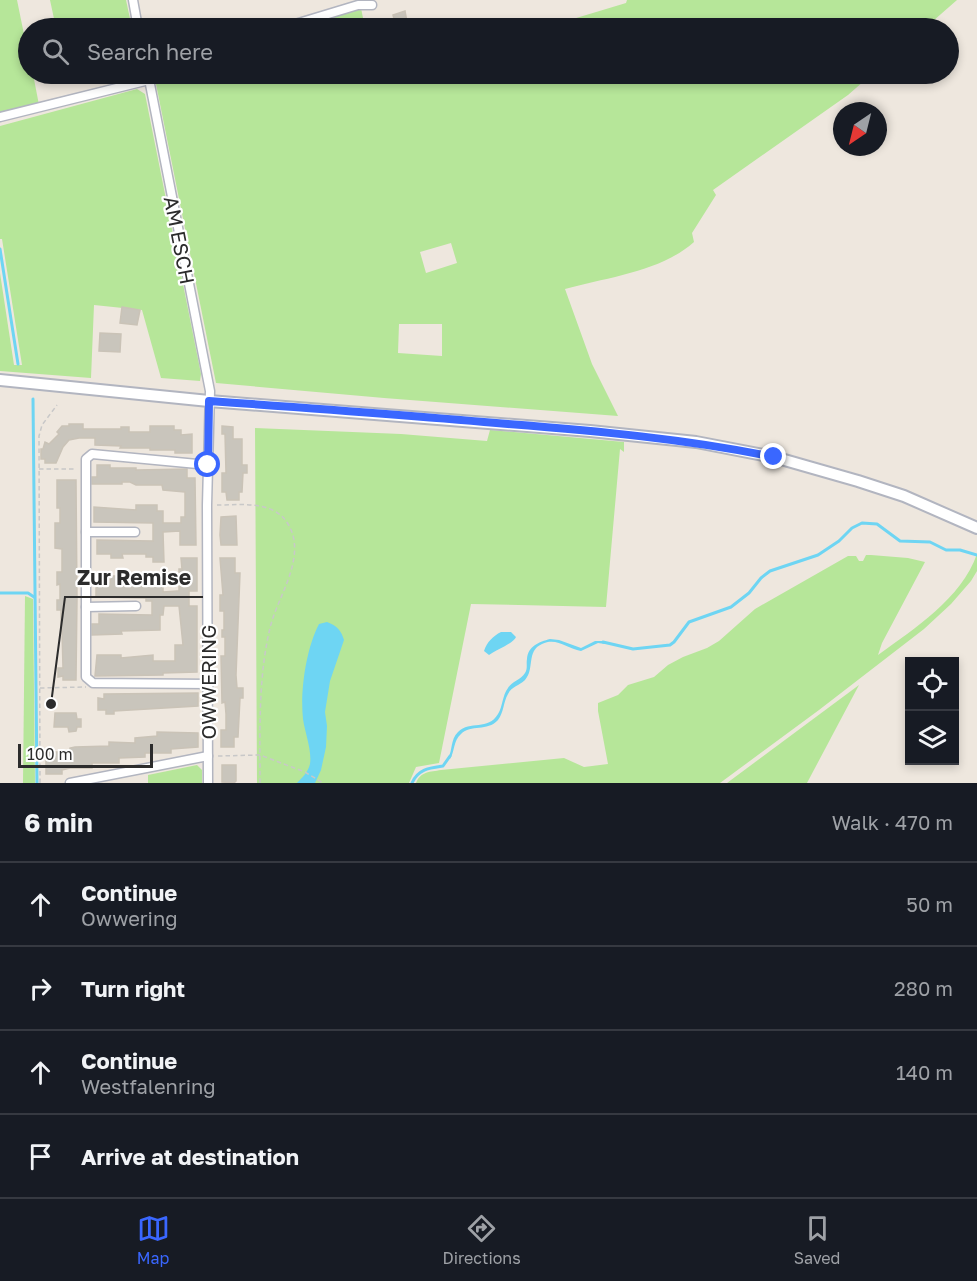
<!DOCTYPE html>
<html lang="en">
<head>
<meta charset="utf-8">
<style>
	body { margin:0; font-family:"Golos Text",sans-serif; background:#20242c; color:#f1f3f6 }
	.controls { position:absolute; right:18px; bottom:18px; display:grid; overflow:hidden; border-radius:0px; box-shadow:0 3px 9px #0003 }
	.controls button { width:54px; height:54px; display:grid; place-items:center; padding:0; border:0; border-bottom:2px solid #363941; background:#171b24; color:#f1f3f6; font:30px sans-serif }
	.compass { position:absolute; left:833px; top:102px; width:54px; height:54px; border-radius:50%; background:#171b24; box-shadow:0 3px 9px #0003; rotate:215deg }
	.scale { position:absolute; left:18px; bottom:15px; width:135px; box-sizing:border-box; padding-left:6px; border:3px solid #2c2c2c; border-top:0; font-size:16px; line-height:21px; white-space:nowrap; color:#2c2c2c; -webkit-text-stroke:4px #fff; paint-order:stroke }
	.stop { position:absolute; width:18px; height:18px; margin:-14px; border:4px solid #3a67ff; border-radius:50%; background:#fff }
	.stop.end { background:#3a67ff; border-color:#fff; box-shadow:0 2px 6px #0008 }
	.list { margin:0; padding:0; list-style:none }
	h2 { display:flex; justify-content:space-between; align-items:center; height:78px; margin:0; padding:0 24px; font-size:26px }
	h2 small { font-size:20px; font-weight:400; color:#9ea1a6 }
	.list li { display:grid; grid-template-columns:39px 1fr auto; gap:18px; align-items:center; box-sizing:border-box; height:84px; padding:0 24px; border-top:2px solid #363941 }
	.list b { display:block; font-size:22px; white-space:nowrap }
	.list p { margin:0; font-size:20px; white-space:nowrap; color:#9ea1a6 }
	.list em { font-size:20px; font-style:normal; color:#9ea1a6 }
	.icon { flex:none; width:33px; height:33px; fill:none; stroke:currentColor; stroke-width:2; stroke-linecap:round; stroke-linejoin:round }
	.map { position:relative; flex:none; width:977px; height:783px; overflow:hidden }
	.search { position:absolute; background:#171b24; box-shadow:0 3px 9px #0003; left:18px; right:18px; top:18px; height:66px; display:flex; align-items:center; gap:15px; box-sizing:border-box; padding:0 21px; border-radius:33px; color:#9ea1a6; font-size:22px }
	.sheet { height:414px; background:#171b24 }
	nav { display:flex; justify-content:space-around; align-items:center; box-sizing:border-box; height:84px; border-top:2px solid #363941; background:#171b24; font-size:16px; color:#9ea1a6 }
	nav a { display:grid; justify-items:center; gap:3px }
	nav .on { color:#3a67ff }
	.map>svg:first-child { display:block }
	.green { fill:#b6e699; fill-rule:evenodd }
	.water { fill:#6ed5f3 }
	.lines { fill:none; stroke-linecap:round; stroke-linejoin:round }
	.stream { stroke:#6ed5f3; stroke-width:3 }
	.building { fill:#c9c5bc; stroke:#cac3b7; stroke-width:1.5 }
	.street-casing { stroke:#b2b5c0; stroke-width:11 }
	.secondary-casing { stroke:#b2b5c0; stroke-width:14 }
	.path { stroke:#c8c8c8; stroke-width:1.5; stroke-dasharray:4.5 3; stroke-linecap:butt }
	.street { stroke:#fff; stroke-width:8 }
	.secondary { stroke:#fff; stroke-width:10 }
	.route { stroke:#3a67ff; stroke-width:8 }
	.labels { text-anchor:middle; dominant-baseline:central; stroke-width:4.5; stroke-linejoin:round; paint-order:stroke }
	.street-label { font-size:20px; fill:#2c2c2c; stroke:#fff }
	.leader { fill:none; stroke:#2c2c2c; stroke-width:2 }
	.callout-dot { fill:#2c2c2c; stroke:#fff; stroke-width:2 }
	.callout-label { font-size:21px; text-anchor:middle; font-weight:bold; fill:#2c2c2c; stroke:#fff; stroke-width:4.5; stroke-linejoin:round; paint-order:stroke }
</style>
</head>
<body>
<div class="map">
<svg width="977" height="783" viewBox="0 0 977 783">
	<rect width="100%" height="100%" fill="#eee7de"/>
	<g class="green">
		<path d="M0 0H17L28 54V74H33L39 105 0 114Z"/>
		<path d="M50 0H126L132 28H56Z"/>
		<path d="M627 0H957L925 28H543L626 3Z"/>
		<path d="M361 8 365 28H294Z"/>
		<path d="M154 74H374L376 80 396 74H872L848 95 713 190 716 195 692 233 694 242C660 272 608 277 565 289L592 364 618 416 384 398 216 383ZM451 243 457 263 426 273 420 252ZM399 324H442V356L398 353Z"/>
		<path d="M137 89 145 94 201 374 200 381 161 378 142 310 94 305 91 378 0 371V273L14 365H22L2 239H0V126Z"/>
		<path d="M255 428 401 434 487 441 490 430 624 442V452L620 449 606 607 471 604 439 763 416 767 409 783H257Z"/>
		<path d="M977 554V571L971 581 951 604 924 629 819 710 720 783H416C421 771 430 772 441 770L564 758 584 767 608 764 598 711V703L618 695 628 685 654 677 668 665 683 657 707 648 719 641 755 609 848 556H856L859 561H863L866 555H871L908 558 925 562 882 643 878 655C915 628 961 599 977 554Z"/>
		<path d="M25 596 33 599 35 783H23Z"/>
		<path d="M859 685 807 783H727Z"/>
		<path d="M197 765 202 770V783H148V775Z"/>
	</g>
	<g class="water">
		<path d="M327 622C337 626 341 630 344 640L330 681 325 712 327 726 326 747 321 770 315 783H297C302 778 308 772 310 764 312 750 305 733 303 719 300 691 306 649 319 624Z"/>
		<path d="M501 632H511L516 637C514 643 496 650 489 655L484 651C487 642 493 636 501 632Z"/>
		<path d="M550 639 559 640 581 648 595 641H606L605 644 598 643 581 651C567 649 557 637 542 644 526 651 535 669 525 680 519 686 512 686 508 694 503 703 504 712 498 720 487 732 471 724 461 734 453 741 455 751 450 759L448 758C453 750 450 740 458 732 470 720 488 731 498 714 503 706 502 696 508 688 512 681 521 680 525 673 528 668 526 664 527 659 528 646 539 642 550 639Z"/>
	</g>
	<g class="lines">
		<g class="stream">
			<path d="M0 249 18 364"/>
			<path d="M33 399 37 783"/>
			<path d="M0 593H28L34 597"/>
			<path d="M603 642 633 649 670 645 674 642 689 622 731 607 749 593 761 578 770 571 818 555 839 541 852 528 862 523 877 524 900 541 930 542 946 550H960L977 555"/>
			<path d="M412 783C418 769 429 768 443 766L450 756"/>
		</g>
	</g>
	<g class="building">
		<path d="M405 11 408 28H383L382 27 395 23 393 15Z"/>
		<path d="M122 307 140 310 137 325 120 323Z"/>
		<path d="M100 333 121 334 120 352 99 351Z"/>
		<path d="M69 424H83V429H121V427H129V432H150V426H174V430H181V435L192 434V453H175V450H150V448H120L121 446 95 445V438H79L69 440 63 447 56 463H45V459H41V449H43L45 442 49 444 59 434 57 432 62 426H69Z"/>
		<path d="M222 426 233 427V439H242V465H247V473H243L242 492H239V500H227L226 492H222V473H226L225 434H222Z"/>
		<path d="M97 465H110V468H136V470L187 469V478H195L196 545H180V531L163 532 164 562H153V557H146V554H122L123 558H111V554H97V540L153 541V523L94 522V507L136 510V505H157V511H163V523H181V517H185V492L163 490 162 485H136L130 482H122V484H92V477H97Z"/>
		<path d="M57 480H76L77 598 76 680H63V676L58 677V668H63L62 631H61V610H57V600H60V584L57 585V572H62V549L55 548V523H60V508H57Z"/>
		<path d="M236 516 237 545H221L220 535 221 517Z"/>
		<path d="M181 558H197V591H189V606H197V672L163 673V675L95 676 97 655H121V658L153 655V661H175V645H183L179 606H164L163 615H160V630L121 631 122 634 92 635V624H99V614L152 615V601H146V598L96 597V583H110V576H120V581L158 582V585H163V592L177 591H179V569H182Z"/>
		<path d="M220 558H235V573H240L236 675 237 688H243V698H240L238 737H234V747H221V730H226V714L225 702 222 703 221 656H225V637H222V630H224V611H220V595H223Z"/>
		<path d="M198 693V706L114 711V714H106V710H98V698L104 699V694Z"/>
		<path d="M55 713H76L77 719H81V727H77L76 731 69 732 68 727H54Z"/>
		<path d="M157 732 198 733V747L171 749V753H145V757L119 758V763H92V768H70L62 770V774H46V752H70V748L75 747 109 746V742L135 743V738L157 736Z"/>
		<path d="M222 765H236V781L234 783 222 782Z"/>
	</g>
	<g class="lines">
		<g class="street-casing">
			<g id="street">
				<path d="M133 0 138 28"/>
				<path d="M282 28 358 5H372"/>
				<path d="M148 74 210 391 207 505 208 783"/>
				<path d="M0 117 149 80"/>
				<path d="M208 465 92 454 86 459V677L93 683 209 684"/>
				<path d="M86 532H135"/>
				<path d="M86 607 136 606"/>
				<path d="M70 783 208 756"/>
			</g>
		</g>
		<g class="secondary-casing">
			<path id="secondary" d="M0 380 209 401 590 431 696 442 774 457 858 481 904 496 977 528"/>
		</g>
		<g class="path">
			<path d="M39 469H76"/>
			<path d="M217 505C240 505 274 500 288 524 308 557 277 597 270 628 258 678 260 732 260 783"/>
			<path d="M40 688 86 687"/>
			<path d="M218 756 260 755 305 772 323 783"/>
			<path d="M40 783 39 436 42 425 57 405"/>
		</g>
		<use href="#street" class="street"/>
		<use href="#secondary" class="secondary"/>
	</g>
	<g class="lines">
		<path class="route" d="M208 465 209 401C309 408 408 415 508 424 597 431 686 439 774 457"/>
	</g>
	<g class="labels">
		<g class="street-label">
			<text transform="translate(180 240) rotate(79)">AM ESCH</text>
			<text transform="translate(208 682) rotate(-90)">OWWERING</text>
		</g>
	</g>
	<path class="leader" d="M51 704L65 597H203"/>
	<circle class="callout-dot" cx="51" cy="704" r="6"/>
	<g class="callout-label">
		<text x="134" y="585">Zur Remise</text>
	</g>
</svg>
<div class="controls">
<button><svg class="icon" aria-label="locate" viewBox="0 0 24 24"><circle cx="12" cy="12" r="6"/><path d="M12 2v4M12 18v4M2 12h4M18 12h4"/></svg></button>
<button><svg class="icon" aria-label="layers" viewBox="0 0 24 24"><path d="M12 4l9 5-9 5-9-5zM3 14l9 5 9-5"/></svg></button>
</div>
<svg class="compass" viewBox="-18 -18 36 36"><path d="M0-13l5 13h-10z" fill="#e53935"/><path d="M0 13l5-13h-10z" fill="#9ea1a6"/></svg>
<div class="scale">100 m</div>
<div class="stop" style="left:208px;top:465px"></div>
<div class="stop end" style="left:774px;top:457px"></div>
<div class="search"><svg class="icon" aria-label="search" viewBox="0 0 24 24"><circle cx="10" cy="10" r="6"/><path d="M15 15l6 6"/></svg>Search here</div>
</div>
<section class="sheet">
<h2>6 min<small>Walk · 470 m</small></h2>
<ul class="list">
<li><svg class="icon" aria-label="ahead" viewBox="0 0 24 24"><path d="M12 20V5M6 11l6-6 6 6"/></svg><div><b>Continue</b><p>Owwering</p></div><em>50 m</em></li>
<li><svg class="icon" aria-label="right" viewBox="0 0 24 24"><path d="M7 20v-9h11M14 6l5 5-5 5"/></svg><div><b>Turn right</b></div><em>280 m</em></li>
<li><svg class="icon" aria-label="ahead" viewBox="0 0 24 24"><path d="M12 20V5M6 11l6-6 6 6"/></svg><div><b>Continue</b><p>Westfalenring</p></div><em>140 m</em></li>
<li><svg class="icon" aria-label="arrive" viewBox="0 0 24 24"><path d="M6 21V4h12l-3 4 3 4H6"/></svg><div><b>Arrive at destination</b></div></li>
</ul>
</section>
<nav>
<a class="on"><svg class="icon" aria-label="map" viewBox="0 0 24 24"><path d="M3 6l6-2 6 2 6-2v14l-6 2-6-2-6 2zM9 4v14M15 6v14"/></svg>Map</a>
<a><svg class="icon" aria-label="directions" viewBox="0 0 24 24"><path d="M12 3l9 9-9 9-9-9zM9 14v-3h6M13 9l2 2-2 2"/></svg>Directions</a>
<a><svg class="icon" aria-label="saved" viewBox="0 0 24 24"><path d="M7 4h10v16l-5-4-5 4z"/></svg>Saved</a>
</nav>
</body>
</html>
